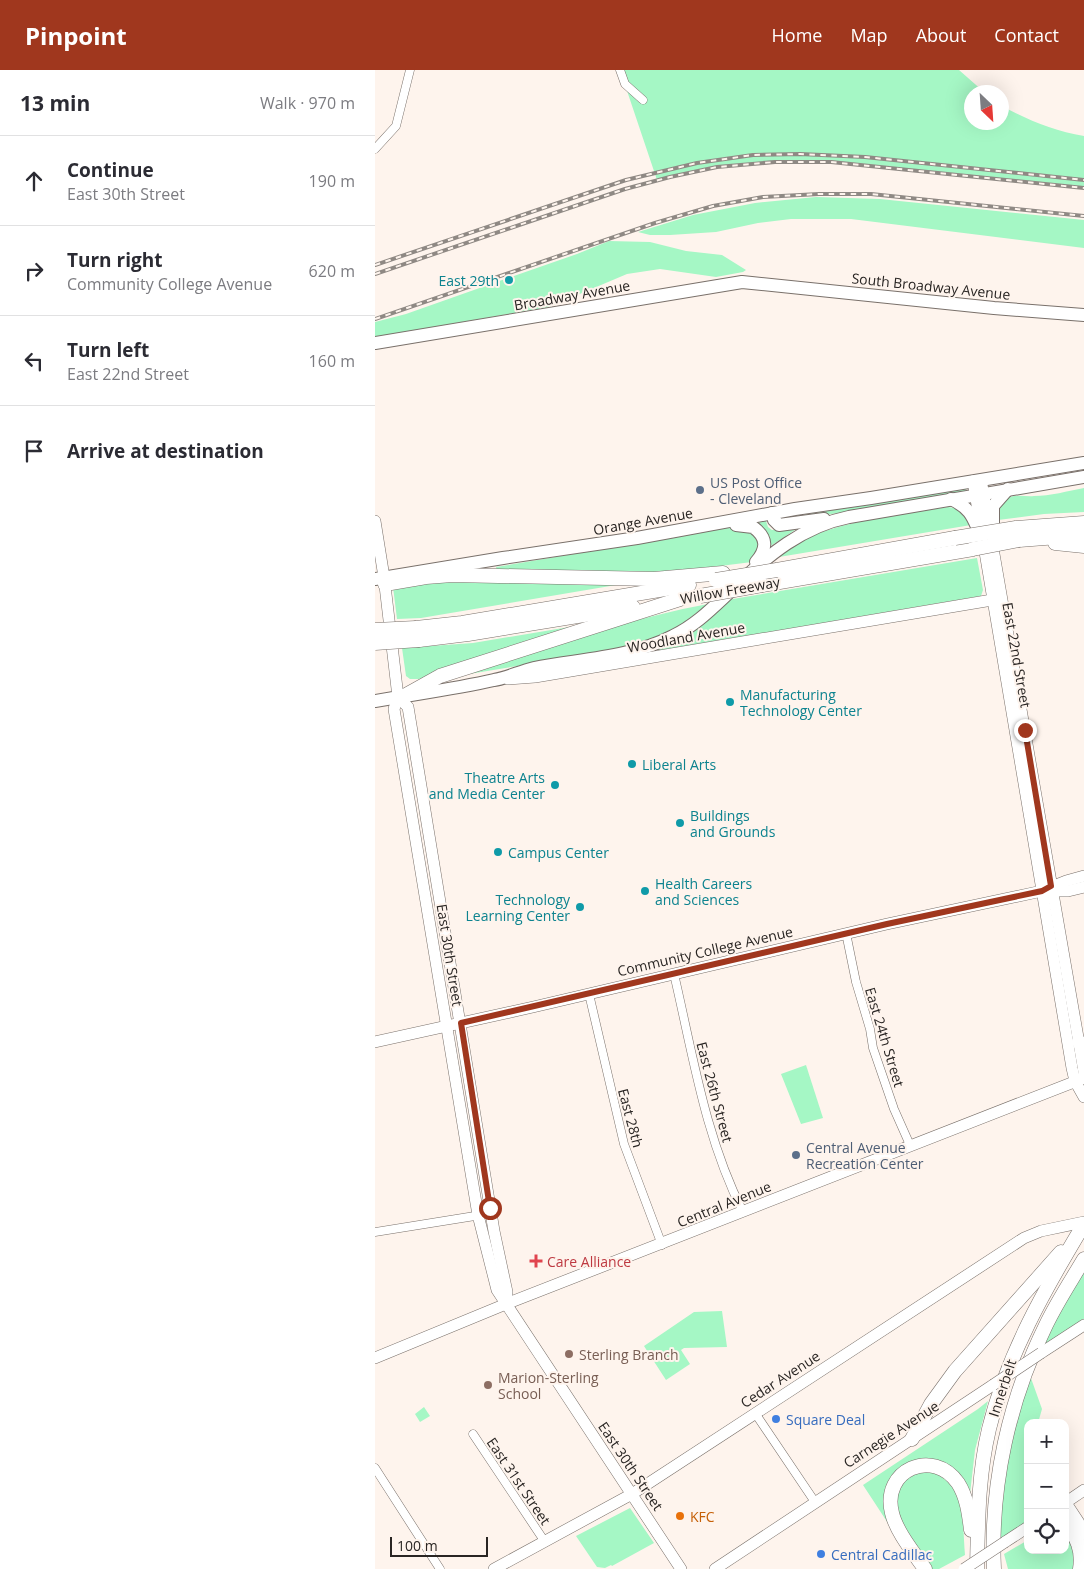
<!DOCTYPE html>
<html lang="en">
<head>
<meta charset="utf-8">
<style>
	body { margin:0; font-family:"Open Sans",sans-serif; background:#f2f2f3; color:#2b2b33 }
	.controls { position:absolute; right:15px; bottom:15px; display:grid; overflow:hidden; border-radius:10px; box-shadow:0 5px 20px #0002 }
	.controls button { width:45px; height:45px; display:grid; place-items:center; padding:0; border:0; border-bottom:1px solid #e1e1e2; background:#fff; color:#2b2b33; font:25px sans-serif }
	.compass { position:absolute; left:589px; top:15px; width:45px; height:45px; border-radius:50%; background:#fff; box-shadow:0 5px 20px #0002; rotate:155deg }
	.scale { position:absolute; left:15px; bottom:12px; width:98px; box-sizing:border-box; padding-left:5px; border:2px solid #292523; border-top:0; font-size:14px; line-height:18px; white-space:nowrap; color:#292523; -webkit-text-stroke:4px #fef4ed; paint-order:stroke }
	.stop { position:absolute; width:15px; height:15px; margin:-11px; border:4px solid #a0371e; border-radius:50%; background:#fff }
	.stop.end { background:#a0371e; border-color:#fff; box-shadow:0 1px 5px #0008 }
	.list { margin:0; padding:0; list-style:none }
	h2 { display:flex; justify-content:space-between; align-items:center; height:65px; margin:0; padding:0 20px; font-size:21px }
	h2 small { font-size:16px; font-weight:400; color:#7c7c81 }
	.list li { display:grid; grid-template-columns:32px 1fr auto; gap:15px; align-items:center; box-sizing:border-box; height:90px; padding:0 20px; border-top:1px solid #e1e1e2 }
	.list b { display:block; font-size:19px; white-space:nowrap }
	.list p { margin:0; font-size:16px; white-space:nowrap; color:#7c7c81 }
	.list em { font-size:16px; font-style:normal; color:#7c7c81 }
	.icon { flex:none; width:28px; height:28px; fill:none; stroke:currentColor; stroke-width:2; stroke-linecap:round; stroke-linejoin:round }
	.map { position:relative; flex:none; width:709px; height:1499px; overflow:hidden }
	header { display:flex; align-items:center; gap:30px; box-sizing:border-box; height:70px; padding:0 25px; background:#a0371e; color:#fff }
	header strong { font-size:24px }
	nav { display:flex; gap:28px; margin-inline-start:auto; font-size:18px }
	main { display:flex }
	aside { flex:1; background:#fff }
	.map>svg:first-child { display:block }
	.green { fill:#a5f7c5 }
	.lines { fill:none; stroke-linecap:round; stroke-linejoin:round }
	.street-casing { stroke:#79706a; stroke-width:9 }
	.secondary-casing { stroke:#79706a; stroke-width:12 }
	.primary-casing { stroke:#79706a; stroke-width:14 }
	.highway-casing { stroke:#79706a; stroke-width:15 }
	.street { stroke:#fff; stroke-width:8 }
	.secondary { stroke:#fff; stroke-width:11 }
	.primary { stroke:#fff; stroke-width:12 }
	.highway { stroke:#fff; stroke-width:14 }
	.rail-casing { stroke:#8f8984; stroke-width:4 }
	.rail { stroke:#fef4ed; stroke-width:2; stroke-dasharray:5.5; stroke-linecap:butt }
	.secondary-bridge-casing { stroke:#79706a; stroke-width:12; stroke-linecap:butt }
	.highway-bridge-casing { stroke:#79706a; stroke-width:15; stroke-linecap:butt }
	.secondary-bridge { stroke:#fff; stroke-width:11 }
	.highway-bridge { stroke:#fff; stroke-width:14 }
	.route { stroke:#a0371e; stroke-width:6 }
	.culture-dot { fill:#0f9aa8; stroke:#fef4ed; stroke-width:2 }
	.service-dot { fill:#5c6f8a; stroke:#fef4ed; stroke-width:2 }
	.health-dot { fill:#e0444e; stroke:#fef4ed; stroke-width:2 }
	.education-dot { fill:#8d6e63; stroke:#fef4ed; stroke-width:2 }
	.shop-dot { fill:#3f7fe0; stroke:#fef4ed; stroke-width:2 }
	.food-dot { fill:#e8710a; stroke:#fef4ed; stroke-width:2 }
	.labels { text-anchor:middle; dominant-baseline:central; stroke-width:4; stroke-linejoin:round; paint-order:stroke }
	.culture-label { font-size:14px; fill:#0d838f; stroke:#fef4ed; text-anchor:start }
	.street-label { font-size:14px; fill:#292523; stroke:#fef4ed }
	.service-label { font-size:14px; fill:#4e5e75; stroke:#fef4ed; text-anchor:start }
	.health-label { font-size:14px; fill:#be3a42; stroke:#fef4ed; text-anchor:start }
	.education-label { font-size:14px; fill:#785e54; stroke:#fef4ed; text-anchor:start }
	.shop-label { font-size:14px; fill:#366cbe; stroke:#fef4ed; text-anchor:start }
	.food-label { font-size:14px; fill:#c56008; stroke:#fef4ed; text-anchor:start }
</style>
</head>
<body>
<header>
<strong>Pinpoint</strong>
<nav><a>Home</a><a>Map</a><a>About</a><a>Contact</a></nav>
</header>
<main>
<aside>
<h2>13 min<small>Walk · 970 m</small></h2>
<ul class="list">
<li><svg class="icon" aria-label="ahead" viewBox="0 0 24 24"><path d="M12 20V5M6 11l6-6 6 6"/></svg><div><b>Continue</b><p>East 30th Street</p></div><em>190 m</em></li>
<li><svg class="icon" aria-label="right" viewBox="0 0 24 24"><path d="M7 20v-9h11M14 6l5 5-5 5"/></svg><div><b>Turn right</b><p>Community College Avenue</p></div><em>620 m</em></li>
<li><svg class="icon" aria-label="left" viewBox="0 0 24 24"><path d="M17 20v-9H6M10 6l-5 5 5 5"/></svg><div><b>Turn left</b><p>East 22nd Street</p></div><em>160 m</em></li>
<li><svg class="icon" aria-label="arrive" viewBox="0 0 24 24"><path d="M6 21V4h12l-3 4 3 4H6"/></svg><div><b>Arrive at destination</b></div></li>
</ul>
</aside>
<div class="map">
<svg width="709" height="1499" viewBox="0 0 709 1499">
	<rect width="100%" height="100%" fill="#fef4ed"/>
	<g class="green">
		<path d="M245 0H584L609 22H596V52H626L627 36C653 50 679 61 709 66V118L491 95 431 92H399L342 97 282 110Z"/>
		<path d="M441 127 505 129 709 150V178L476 149H416L383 153 341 162 295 165H275L263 162 318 145 380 133Z"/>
		<path d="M234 171 275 172 311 181 347 185 371 200 368 202 341 207 285 199 252 204 174 237 0 267V252L31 244 130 209 132 212 137 210 136 207 202 184Z"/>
		<path d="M590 418 591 420 590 421 410 452 404 449Z"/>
		<path d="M709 418V442L669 444 623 450C623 440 626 432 635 427 643 424 651 427 659 426 675 426 693 421 709 418Z"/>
		<path d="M573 437 585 439 596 455 398 488C442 452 518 446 573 437Z"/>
		<path d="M391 451 393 457 397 460 419 458 420 460 394 477 381 453Z"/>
		<path d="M351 458 372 459 385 471 377 492 297 502 122 501 121 497Z"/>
		<path d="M602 488 608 520 606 526 284 581V578L352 530Z"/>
		<path d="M46 510 247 514 46 548 22 549 18 517Z"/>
		<path d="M333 534 307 554 278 569 246 579 94 604 93 601C173 577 252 549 333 534Z"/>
		<path d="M206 555 44 609H35L31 606 27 578 98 573Z"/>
		<path d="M431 995 448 1048 426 1054 406 1004Z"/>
		<path d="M709 1189V1255L666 1283 661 1275Z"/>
		<path d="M347 1241 352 1277 309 1278 306 1280 315 1294 291 1310 269 1276 319 1242Z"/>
		<path d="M652 1297 667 1339 663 1353H653V1398L650 1421 653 1426V1457L623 1477 621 1436Z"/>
		<path d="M613 1331 600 1380 595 1424 557 1391 514 1415 543 1499 488 1415 603 1339Z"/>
		<path d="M49 1337 55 1346 45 1352 40 1344Z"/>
		<path d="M555 1401C592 1415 587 1451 590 1485L564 1499H556L554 1497 524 1447 521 1431 527 1413 536 1404Z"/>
		<path d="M255 1438 279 1473 237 1496 236 1495 230 1498 222 1497 201 1466Z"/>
		<path d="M690 1461 699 1477V1499H633L629 1484 653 1470V1480H690Z"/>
	</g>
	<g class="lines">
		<g class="street-casing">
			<g id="street">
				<path d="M245 0 250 14 268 30"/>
				<path d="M0 79 21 56 35 0"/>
				<path d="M471 863 481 912 495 959 498 978 519 1039 535 1075"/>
				<path d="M299 904C318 985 330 1067 368 1142"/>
				<path d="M214 924 249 1074 287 1175"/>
				<path d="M0 1162 106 1145"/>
				<path d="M380 1343 440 1432"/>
				<path d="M98 1364 170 1472"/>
				<path d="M0 1398 65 1499"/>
			</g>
		</g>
		<g class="secondary-casing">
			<g id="secondary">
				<path d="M598 411 697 998 700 1011 709 1027"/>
				<path d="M607 415 709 1002"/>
				<path d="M0 451 9 507 23 627 19 639 103 1145 122 1220 306 1499"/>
				<path d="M133 609 160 607 623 529"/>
				<path d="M23 627 33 637 119 1161 132 1222 131 1234"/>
				<path d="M671 819 691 811 709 806"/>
				<path d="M0 972 158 937 512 854 667 821H693L709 817"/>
				<path d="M666 1283 709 1255"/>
				<path d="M0 1288 131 1234 709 1008"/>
				<path d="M690 1433 709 1420"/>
				<path d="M630 1472 653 1457"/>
				<path d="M119 1499 257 1424 649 1168 666 1161 709 1152"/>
				<path d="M340 1499 618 1315"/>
			</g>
		</g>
		<g class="primary-casing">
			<g id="primary">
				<path d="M0 273 367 212 619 238 709 245"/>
				<path d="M576 429C599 440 598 450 608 470"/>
				<path d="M397 443 399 450 404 455 449 449"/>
				<path d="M361 455 378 457C393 468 392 479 381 492"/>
				<path d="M618 472V436L633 419"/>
				<path d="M0 509 128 488 262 468 420 439 496 428 709 393"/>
				<path d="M0 631C40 624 80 619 119 610 133 608 145 601 159 598 205 589 255 588 298 566 323 554 340 535 360 517 393 485 428 456 474 447L709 407"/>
			</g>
		</g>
		<g class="highway-casing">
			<g id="highway">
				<path d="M641 458 709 453"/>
				<path d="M644 470 709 465"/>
				<path d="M680 473 709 476"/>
				<path d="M402 500 580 468"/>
				<path d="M10 514 51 507 77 505 279 509 348 503"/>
				<path d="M387 515 598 479"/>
				<path d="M41 558 87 553 314 515"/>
				<path d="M44 570 93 564 258 537"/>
				<path d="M29 626 65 606 305 529"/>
				<path d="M704 972 709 978"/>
				<path d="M537 1369 556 1334 580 1301 686 1182"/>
				<path d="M690 1434 709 1463"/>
				<path d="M690 1453C702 1467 708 1480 705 1499"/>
				<path d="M550 1499C539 1483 521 1461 517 1443 506 1400 558 1377 583 1413 592 1427 594 1444 596 1460"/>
				<path d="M602 1499C603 1453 603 1405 614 1359 632 1285 670 1219 709 1154"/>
				<path d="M619 1499C615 1415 634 1330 671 1255 682 1232 696 1211 709 1189"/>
			</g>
		</g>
		<use href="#street" class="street"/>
		<use href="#secondary" class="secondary"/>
		<use href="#primary" class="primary"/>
		<use href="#highway" class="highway"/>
		<g class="rail-casing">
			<g id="rail">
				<path d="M0 195 251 110 322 93 378 85 425 84 490 87 709 110"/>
				<path d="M0 204 250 119 295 107 342 97 400 92H456L709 118"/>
				<path d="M0 249 280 153 338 136 388 127 444 124H496L709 146"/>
			</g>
		</g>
		<use href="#rail" class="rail"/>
		<g class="secondary-bridge-casing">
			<g id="secondary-bridge">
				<path d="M618 1315 666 1283"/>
				<path d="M589 1499 630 1472"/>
			</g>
		</g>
		<g class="highway-bridge-casing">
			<g id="highway-bridge">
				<path d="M580 468 641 458"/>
				<path d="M598 479 644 470"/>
				<path d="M341 510 402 500"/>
				<path d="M325 526 387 515"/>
				<path d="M0 560 41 558"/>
				<path d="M0 573 44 570"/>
			</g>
		</g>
		<use href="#secondary-bridge" class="secondary-bridge"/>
		<use href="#highway-bridge" class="highway-bridge"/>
	</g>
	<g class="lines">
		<path class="route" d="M115 1138 86 953 512 854 667 821 676 816 650 660"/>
	</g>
	<g class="culture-dot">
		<circle cx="134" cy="210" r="5"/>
		<circle cx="355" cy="632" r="5"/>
		<circle cx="257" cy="694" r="5"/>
		<circle cx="180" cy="715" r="5"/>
		<circle cx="305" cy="753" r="5"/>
		<circle cx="123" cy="782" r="5"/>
		<circle cx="270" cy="821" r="5"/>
		<circle cx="205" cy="837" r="5"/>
	</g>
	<g class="service-dot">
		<circle cx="325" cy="420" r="5"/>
		<circle cx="421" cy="1085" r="5"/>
	</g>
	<path class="health-dot" d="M158.5 1183.5h5v5h5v5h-5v5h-5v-5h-5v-5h5z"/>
	<g class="education-dot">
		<circle cx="194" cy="1284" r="5"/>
		<circle cx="113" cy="1315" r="5"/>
	</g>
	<g class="shop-dot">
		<circle cx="401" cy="1349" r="5"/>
		<circle cx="446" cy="1484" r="5"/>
	</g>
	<circle class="food-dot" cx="305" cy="1446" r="5"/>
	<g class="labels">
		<g class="culture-label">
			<text x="124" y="210" text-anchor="end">East 29th</text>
			<text x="365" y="624">Manufacturing<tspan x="365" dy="16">Technology Center</tspan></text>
			<text x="267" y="694">Liberal Arts</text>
			<text x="170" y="707" text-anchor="end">Theatre Arts<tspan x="170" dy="16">and Media Center</tspan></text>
			<text x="315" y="745">Buildings<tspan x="315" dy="16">and Grounds</tspan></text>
			<text x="133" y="782">Campus Center</text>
			<text x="280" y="813">Health Careers<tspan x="280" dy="16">and Sciences</tspan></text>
			<text x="195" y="829" text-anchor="end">Technology<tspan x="195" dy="16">Learning Center</tspan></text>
		</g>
		<g class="street-label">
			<text transform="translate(556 216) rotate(6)">South Broadway Avenue</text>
			<text transform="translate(197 225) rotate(-10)">Broadway Avenue</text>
			<text transform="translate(268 451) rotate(-10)">Orange Avenue</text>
			<text transform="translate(355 520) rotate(-10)">Willow Freeway</text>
			<text transform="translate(311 567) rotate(-10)">Woodland Avenue</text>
			<text transform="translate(642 585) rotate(80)">East 22nd Street</text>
			<text transform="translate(330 881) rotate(-13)">Community College Avenue</text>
			<text transform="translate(75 885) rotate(81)">East 30th Street</text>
			<text transform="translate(510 967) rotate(73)">East 24th Street</text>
			<text transform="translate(340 1022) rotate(75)">East 26th Street</text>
			<text transform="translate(256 1048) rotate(75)">East 28th</text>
			<text transform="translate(349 1134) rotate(-22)">Central Avenue</text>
			<text transform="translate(405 1309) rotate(-33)">Cedar Avenue</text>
			<text transform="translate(627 1318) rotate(-72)">Innerbelt</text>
			<text transform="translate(516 1364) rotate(-33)">Carnegie Avenue</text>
			<text transform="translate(256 1396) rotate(56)">East 30th Street</text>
			<text transform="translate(144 1411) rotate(56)">East 31st Street</text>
		</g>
		<g class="service-label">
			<text x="335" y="412">US Post Office<tspan x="335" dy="16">- Cleveland</tspan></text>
			<text x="431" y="1077">Central Avenue<tspan x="431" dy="16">Recreation Center</tspan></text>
		</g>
		<g class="health-label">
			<text x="172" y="1191">Care Alliance</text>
		</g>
		<g class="education-label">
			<text x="204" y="1284">Sterling Branch</text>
			<text x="123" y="1307">Marion-Sterling<tspan x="123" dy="16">School</tspan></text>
		</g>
		<g class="shop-label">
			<text x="411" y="1349">Square Deal</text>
			<text x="456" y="1484">Central Cadillac</text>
		</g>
		<g class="food-label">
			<text x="315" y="1446">KFC</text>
		</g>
	</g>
</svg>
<div class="controls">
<button>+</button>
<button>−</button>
<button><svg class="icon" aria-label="locate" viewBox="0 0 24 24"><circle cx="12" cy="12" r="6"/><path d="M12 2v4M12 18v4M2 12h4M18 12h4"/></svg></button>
</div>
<svg class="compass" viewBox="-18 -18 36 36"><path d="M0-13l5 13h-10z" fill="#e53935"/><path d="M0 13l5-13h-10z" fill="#7c7c81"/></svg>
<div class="scale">100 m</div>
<div class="stop" style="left:115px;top:1138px"></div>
<div class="stop end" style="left:650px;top:660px"></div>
</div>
</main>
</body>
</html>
